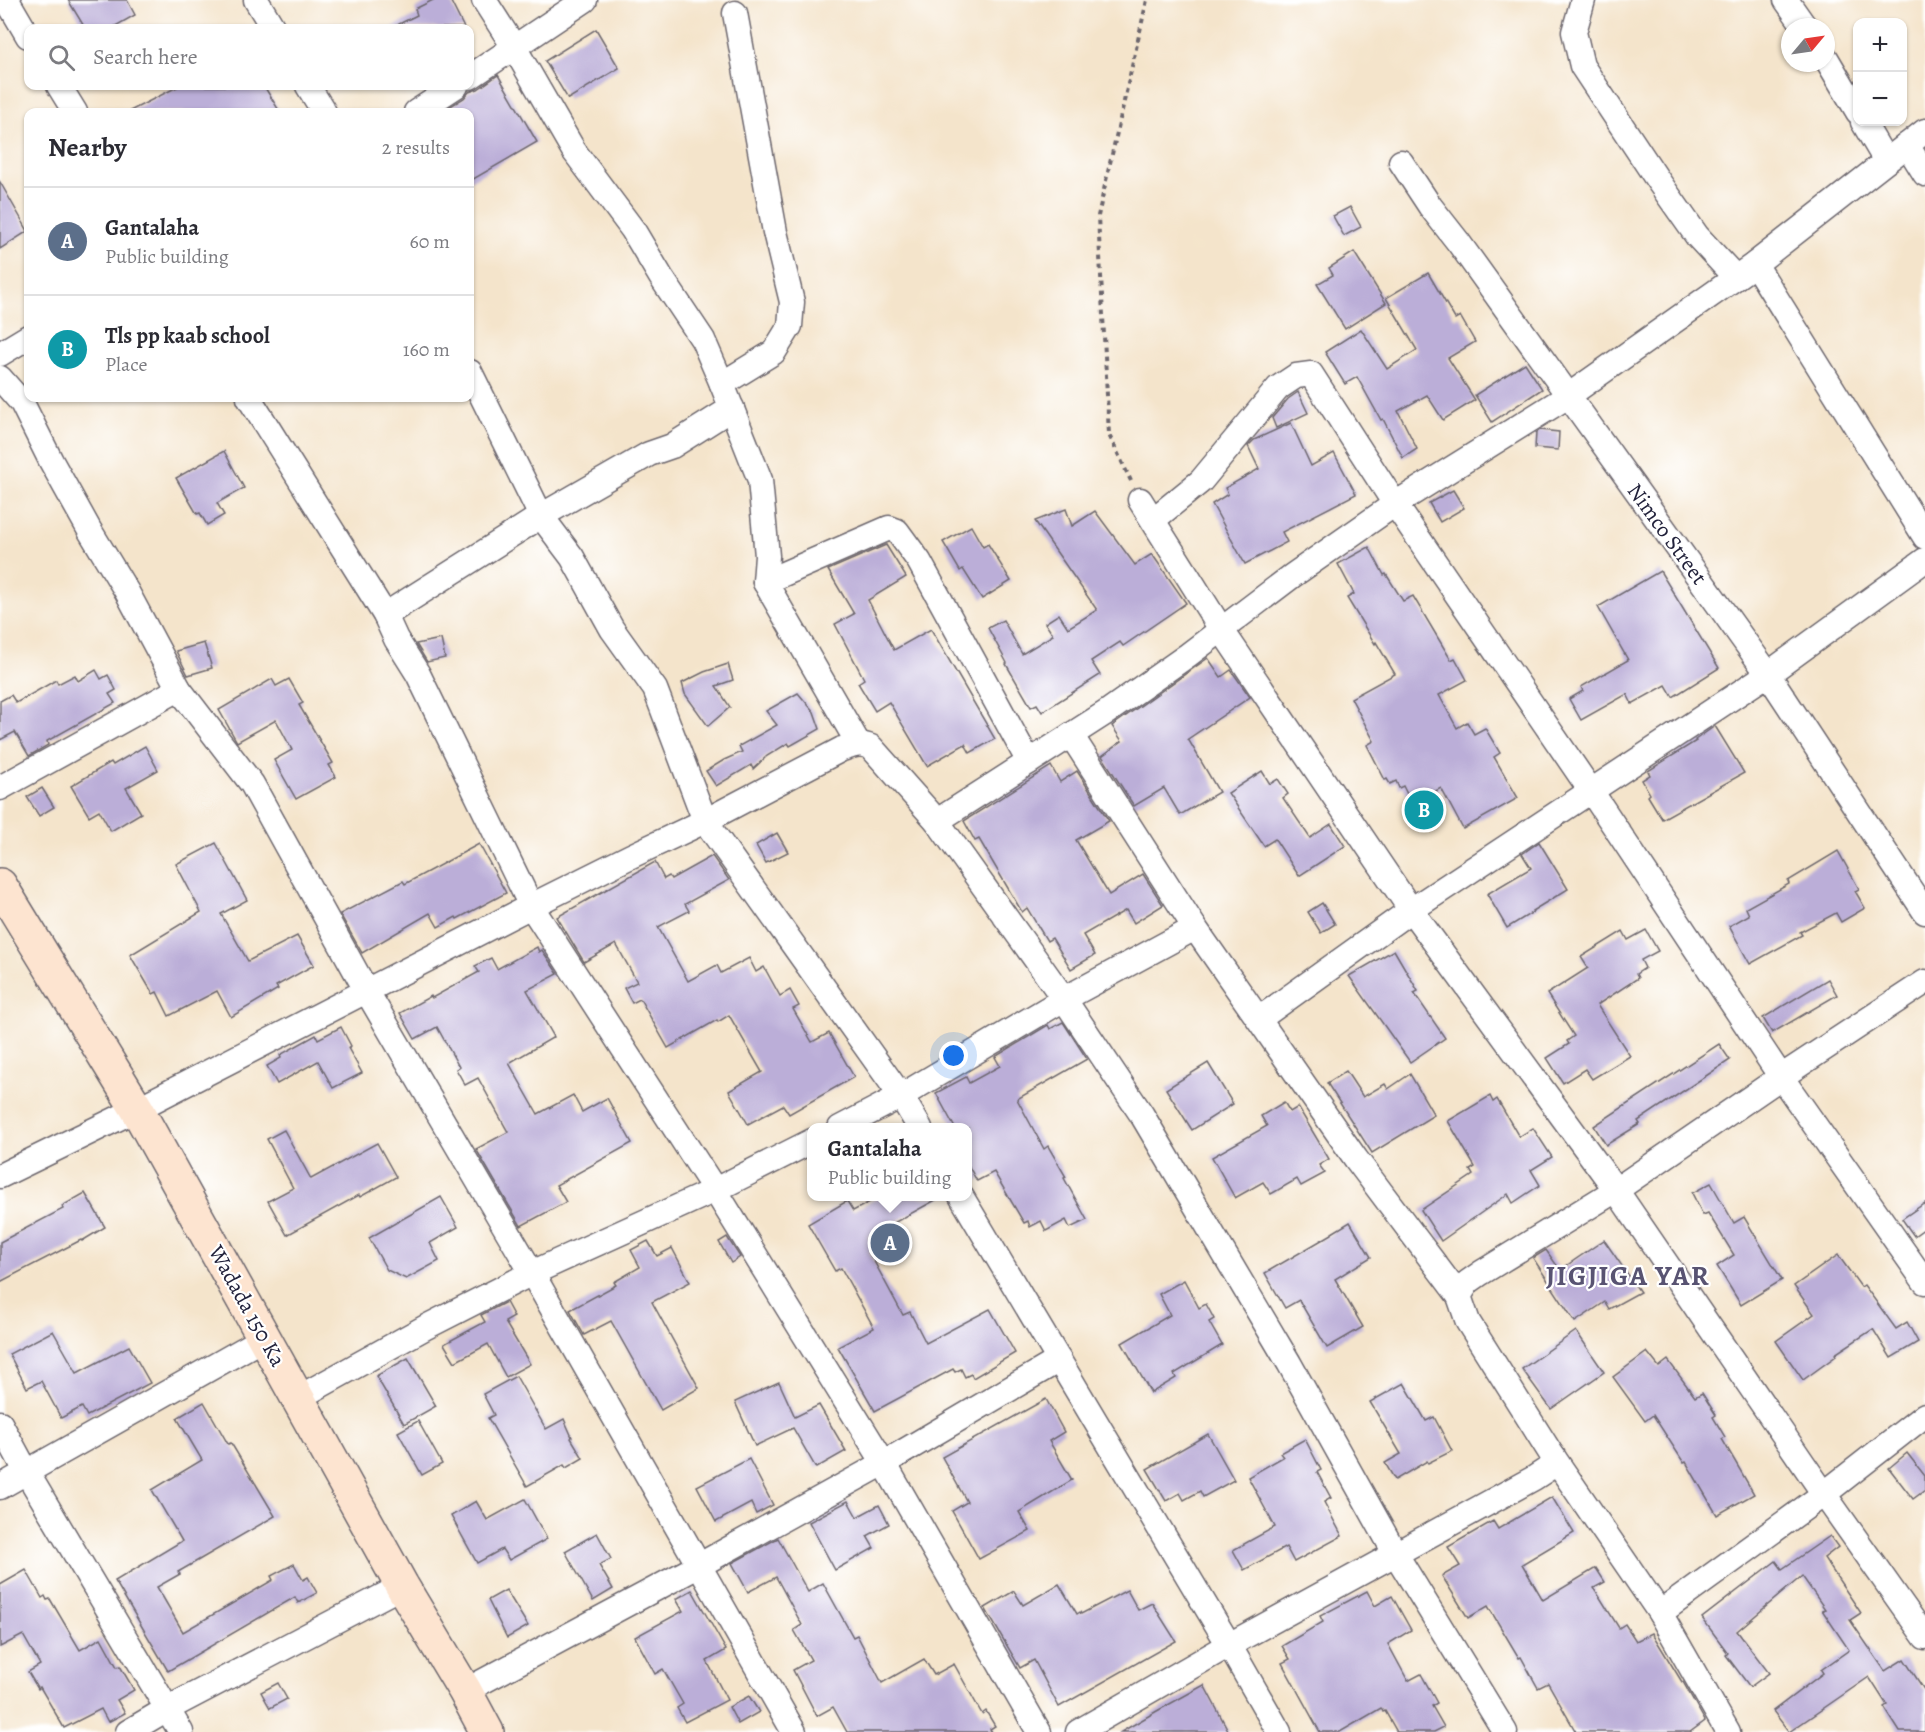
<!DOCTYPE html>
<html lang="en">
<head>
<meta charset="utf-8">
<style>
	body { margin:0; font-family:Alegreya,serif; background:#f2f2f3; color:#2b2b33 }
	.controls { position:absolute; right:18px; top:18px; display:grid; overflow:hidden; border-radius:12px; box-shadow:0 2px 4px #0004 }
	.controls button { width:54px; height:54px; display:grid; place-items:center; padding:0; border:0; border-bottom:2px solid #e1e1e2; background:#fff; color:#2b2b33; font:30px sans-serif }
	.compass { position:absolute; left:1781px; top:18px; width:54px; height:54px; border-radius:50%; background:#fff; box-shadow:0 2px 4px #0004; rotate:61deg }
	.you { position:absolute; left:954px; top:1056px; width:21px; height:21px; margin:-15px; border:4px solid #fff; border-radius:50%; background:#1a73e8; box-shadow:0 0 0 9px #1a73e833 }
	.badge { display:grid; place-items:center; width:39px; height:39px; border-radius:50%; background:#d1495b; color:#fff; font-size:20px; font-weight:700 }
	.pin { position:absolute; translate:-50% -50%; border:3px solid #fff; box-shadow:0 2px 6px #0006 }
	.popup { position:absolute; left:807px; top:1123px; width:165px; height:78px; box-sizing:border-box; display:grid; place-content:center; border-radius:12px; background:#fff; filter:drop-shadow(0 2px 4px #0005); font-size:20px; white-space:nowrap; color:#7c7c81 }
	.popup b { font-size:22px; color:#2b2b33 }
	.popup::after { content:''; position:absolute; left:50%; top:100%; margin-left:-12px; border:12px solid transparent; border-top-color:#fff }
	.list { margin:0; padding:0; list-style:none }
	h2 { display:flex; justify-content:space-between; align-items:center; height:78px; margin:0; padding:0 24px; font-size:26px }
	h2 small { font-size:20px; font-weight:400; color:#7c7c81 }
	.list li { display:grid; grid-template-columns:39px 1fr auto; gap:18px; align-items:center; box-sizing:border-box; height:108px; padding:0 24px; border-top:2px solid #e1e1e2 }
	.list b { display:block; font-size:22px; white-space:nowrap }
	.list p { margin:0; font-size:20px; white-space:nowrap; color:#7c7c81 }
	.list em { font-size:20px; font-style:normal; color:#7c7c81 }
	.icon { flex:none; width:33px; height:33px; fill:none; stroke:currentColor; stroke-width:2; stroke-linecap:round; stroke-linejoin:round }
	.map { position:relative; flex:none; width:1925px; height:1732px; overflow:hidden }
	.search { position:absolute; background:#fff; box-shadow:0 2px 4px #0004; left:24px; top:24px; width:450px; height:66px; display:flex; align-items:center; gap:15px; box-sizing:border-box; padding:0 21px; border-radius:12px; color:#7c7c81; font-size:22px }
	.panel { position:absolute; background:#fff; box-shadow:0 2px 4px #0004; left:24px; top:108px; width:450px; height:294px; border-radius:12px }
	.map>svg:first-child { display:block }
	.building { fill:#bbaed8 }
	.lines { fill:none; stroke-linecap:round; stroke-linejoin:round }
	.street-casing { stroke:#6c666d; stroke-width:27 }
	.secondary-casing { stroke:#6c666d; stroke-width:36 }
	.path { stroke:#6c666d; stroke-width:4; stroke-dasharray:4.5 4.5; stroke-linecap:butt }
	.street { stroke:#fff; stroke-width:24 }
	.secondary { stroke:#fde4d0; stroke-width:33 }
	.labels { text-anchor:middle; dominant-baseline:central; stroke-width:4.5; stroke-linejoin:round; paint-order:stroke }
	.street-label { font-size:22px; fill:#22223b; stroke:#fff }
	.district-label { font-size:28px; font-weight:bold; letter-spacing:1.5px; fill:#585372; stroke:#fff }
</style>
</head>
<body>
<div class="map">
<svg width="1925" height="1732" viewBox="0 0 1925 1732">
	<rect width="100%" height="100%" fill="#fff"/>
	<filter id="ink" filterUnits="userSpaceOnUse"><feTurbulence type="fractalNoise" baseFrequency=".0167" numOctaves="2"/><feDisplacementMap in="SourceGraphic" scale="12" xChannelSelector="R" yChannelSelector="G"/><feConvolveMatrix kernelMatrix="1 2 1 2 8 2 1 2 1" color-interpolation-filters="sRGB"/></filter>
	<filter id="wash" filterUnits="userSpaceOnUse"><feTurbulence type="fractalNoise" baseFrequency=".008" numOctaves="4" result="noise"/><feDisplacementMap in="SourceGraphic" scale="24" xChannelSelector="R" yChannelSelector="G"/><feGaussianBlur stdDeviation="1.35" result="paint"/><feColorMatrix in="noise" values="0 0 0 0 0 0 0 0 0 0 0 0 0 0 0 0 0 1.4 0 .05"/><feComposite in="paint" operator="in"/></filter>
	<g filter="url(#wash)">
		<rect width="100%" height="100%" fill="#f4e4cb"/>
		<g id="blocks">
			<g class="building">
				<path d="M68 0H127L135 15 112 28H85Z"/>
				<path d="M433 0H450L464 28H391L417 15 415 9Z"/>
				<path d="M596 29 619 68 568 99 545 61Z"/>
				<path d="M498 75 537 142 470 181V112H441L464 98 469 92 478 89Z"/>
				<path d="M179 86H264L280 112H128Z"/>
				<path d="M0 182 28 231 0 249Z"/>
				<path d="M1350 207 1361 227 1344 236 1333 216Z"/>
				<path d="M1354 252 1386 303 1345 329 1317 284 1333 275 1329 268Z"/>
				<path d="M1428 273 1455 319 1460 316 1475 342 1448 358 1475 400 1443 420 1427 395 1398 411 1417 449 1403 458 1383 419 1381 420 1357 377 1345 384 1325 352 1361 329 1387 369 1417 350 1386 298Z"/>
				<path d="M1525 363 1542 389 1492 422 1475 395Z"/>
				<path d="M1298 392 1308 413 1276 428 1272 418 1288 399Z"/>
				<path d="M1291 423 1311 466 1334 453 1356 494 1282 532 1287 542 1245 564 1212 504 1228 494 1225 488 1259 469 1248 446 1254 440Z"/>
				<path d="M1540 430 1559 432 1558 450 1535 448 1536 433Z"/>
				<path d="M224 451 244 488 217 503 224 515 207 525 200 513 197 514 176 478Z"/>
				<path d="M1453 490 1464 508 1440 522 1429 503Z"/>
				<path d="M1066 509 1072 526 1095 511 1135 565 1152 554 1186 603 1123 646 1120 642 1091 661 1100 675 1042 712 1037 704 1031 707 1006 664 1007 663 988 628 1003 620 1022 654 1053 635 1045 623 1059 614 1068 628 1097 610 1035 521Z"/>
				<path d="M971 526 983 547 988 544 1011 581 982 599 963 569 960 571 943 542Z"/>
				<path d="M886 545 906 577 868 600 894 650 931 629 995 739 970 753 965 744 927 766 889 702 875 711 858 683 864 679 835 624 854 614 828 570Z"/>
				<path d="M1369 547 1384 575 1386 574 1403 601 1413 596 1451 660 1455 658 1467 680 1439 695 1457 728 1467 722 1474 734 1485 728 1500 753 1494 757 1518 798 1463 829 1441 788 1412 804 1403 786 1399 788 1396 781 1390 784 1387 779 1385 780 1367 745 1374 741 1351 698 1395 674 1376 642 1375 644 1347 598 1354 594 1338 564Z"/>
				<path d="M1660 571 1719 668 1673 697 1666 685 1632 704 1627 694 1581 720 1569 699 1583 691 1581 687 1628 660 1598 607Z"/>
				<path d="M441 639 445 658 427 662 416 644Z"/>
				<path d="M204 643 212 668 188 675 176 651Z"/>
				<path d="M1208 658 1221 677 1231 670 1250 697 1188 739 1219 792 1180 815 1164 788 1134 806 1102 756 1122 741 1112 726Z"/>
				<path d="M728 664 733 680 716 686 730 707 708 726 685 694 682 683 704 672Z"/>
				<path d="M96 670 101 679 108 675 116 690 109 694 115 703 47 741 48 745 29 756 15 732 0 740V701L11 695 16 703 56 680 58 684 75 675 78 681Z"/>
				<path d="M272 679 276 686 289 679 303 703 299 705 333 763 329 765 336 777 296 799 274 760 292 750 276 720 237 742 219 710Z"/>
				<path d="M798 693 814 712 820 729 790 746 788 743 767 756 753 769 751 765 716 786 706 771 724 760 742 752 739 746 777 725 766 711Z"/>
				<path d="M1715 726 1744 773 1662 819 1648 796 1650 794 1642 780 1650 775 1648 771 1696 741 1695 740Z"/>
				<path d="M145 746 158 770 126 788 141 813 111 831 99 810 89 816 71 786 111 762 113 765Z"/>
				<path d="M1051 766 1060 782 1077 771 1109 821 1076 840 1109 895 1143 874 1163 905 1134 923 1126 910 1083 935 1095 955 1071 969 1052 938 1047 941 1027 908 1022 912 979 839 975 841 964 821Z"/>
				<path d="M1262 771 1270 784 1278 779 1288 794 1283 798 1310 838 1331 824 1345 846 1299 876 1275 839 1264 846 1228 793Z"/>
				<path d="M42 788 54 807 39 816 27 797Z"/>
				<path d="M777 833 788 852 766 863 756 845Z"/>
				<path d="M1539 842 1568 889 1532 911 1533 912 1507 928 1487 894 1531 868 1522 854Z"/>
				<path d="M216 843 247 900 221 914 248 961 297 936 314 965 276 986 278 989 231 1017 217 991 169 1016 157 992 153 994 130 955 201 912 176 864Z"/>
				<path d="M479 844 506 893 457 919 456 917 438 927 430 913 362 953 340 914 403 881 405 884Z"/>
				<path d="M1838 851 1859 889 1855 891 1865 908 1841 922 1836 913 1800 932 1802 935 1750 964 1729 926 1749 915 1746 908 1789 884 1788 881Z"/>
				<path d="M712 856 729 880 685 904 689 911 658 927 688 981 717 965 721 973 749 958 756 972 764 967 780 996 790 990 799 1006 793 1009 812 1042 829 1033 854 1077 789 1114 783 1105 748 1124 729 1091 762 1072 729 1015 718 1022 717 1020 668 1048 640 999 632 1003 624 988 637 982 616 944 584 962 557 917 655 862 664 879 669 876 671 879Z"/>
				<path d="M1322 903 1335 924 1321 933 1308 912Z"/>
				<path d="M1646 930 1658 951 1641 960 1645 968 1636 974 1638 978 1597 1005 1630 1056 1592 1079 1585 1069 1563 1083 1547 1058 1569 1044 1567 1041 1574 1036 1547 994 1588 968 1581 957 1623 931 1628 940Z"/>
				<path d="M537 947 539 952 542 950 558 974 527 990 554 1037 509 1063 538 1114 573 1095 582 1112 607 1098 632 1143 556 1185 566 1202 521 1226 476 1149 508 1132 478 1078 465 1085 456 1069 459 1067 437 1027 415 1039 400 1013 431 996 432 998 479 972 475 966 491 958 497 969Z"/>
				<path d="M1394 950 1418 991 1414 993 1445 1038 1410 1062 1349 976Z"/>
				<path d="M1828 979 1837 995 1772 1033 1763 1018Z"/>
				<path d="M1063 1022 1087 1059 1017 1099 1044 1149 1048 1146 1066 1177 1064 1178 1087 1220 1070 1228 1066 1220 1046 1231 1041 1221 1030 1227 1028 1221 1024 1223 994 1172 977 1181 968 1165V1128H955L936 1093 966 1077 969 1083 1000 1066 995 1057 1048 1025 1050 1029Z"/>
				<path d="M341 1027 351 1046 348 1048 362 1073 333 1088 318 1061 277 1084 267 1066 281 1058 280 1055 316 1035 318 1039Z"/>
				<path d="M1719 1044 1730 1060 1638 1121 1640 1124 1606 1145 1594 1126Z"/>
				<path d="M1208 1063 1233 1104 1192 1130 1166 1089Z"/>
				<path d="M1346 1071 1363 1097 1385 1084 1388 1089 1410 1074 1434 1115 1372 1153 1327 1083Z"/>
				<path d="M1490 1096 1493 1102 1497 1099 1519 1137 1533 1128 1552 1157 1531 1170 1540 1185 1513 1203 1508 1194 1441 1241 1421 1210 1473 1175 1470 1170 1475 1167 1448 1121Z"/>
				<path d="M1284 1102 1290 1112 1298 1107 1329 1159 1319 1165 1325 1173 1301 1186 1297 1179 1271 1194 1263 1182 1235 1198 1212 1157 1267 1126 1261 1116Z"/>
				<path d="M284 1130 311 1179 377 1143 396 1177 360 1197 359 1195 287 1235 268 1201 293 1188 267 1139Z"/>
				<path d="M1711 1183 1734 1223 1744 1217 1782 1280 1741 1305 1717 1266 1734 1255 1708 1213 1703 1215 1692 1193Z"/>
				<path d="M85 1193 105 1227 82 1241 81 1240 0 1282V1242L63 1209 62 1206Z"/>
				<path d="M441 1197 458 1227 430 1243 439 1261 406 1279 387 1270 369 1238Z"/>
				<path d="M879 1197H941L868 1237 874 1248 869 1252 903 1315 910 1312 926 1343 990 1309 1015 1353 973 1378 971 1374 965 1377 961 1369 955 1372 953 1369 875 1411 838 1347 874 1328 841 1268 835 1271 808 1224 847 1201 853 1211Z"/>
				<path d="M1925 1203V1228L1914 1236 1902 1219Z"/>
				<path d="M1350 1222 1371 1257 1335 1279 1363 1327 1327 1348 1299 1300 1285 1308 1265 1273 1332 1234V1233Z"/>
				<path d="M727 1237 740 1257 731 1263 719 1242Z"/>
				<path d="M1604 1240 1640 1292 1609 1309 1605 1302 1575 1322 1533 1258 1546 1250 1560 1270Z"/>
				<path d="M648 1241 657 1256 672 1248 690 1282 652 1302 699 1388 661 1410 611 1321 584 1335 570 1310 616 1285 614 1282 640 1267 631 1250Z"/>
				<path d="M1838 1255 1861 1287 1864 1285 1896 1329 1907 1322 1918 1342 1891 1358 1873 1329 1835 1354 1836 1356 1803 1380 1776 1341 1814 1314 1794 1286Z"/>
				<path d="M1184 1280 1199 1308 1206 1304 1214 1319 1209 1322 1222 1345 1174 1374 1176 1378 1151 1393 1122 1343 1170 1315 1159 1294Z"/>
				<path d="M506 1302 514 1317 505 1322 530 1364 506 1377 488 1344 455 1362 444 1344 485 1322 481 1315Z"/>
				<path d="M53 1331 77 1373 129 1346 150 1383 87 1416 82 1407 61 1418 41 1381 27 1388 9 1354Z"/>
				<path d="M1576 1331 1604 1372 1551 1409 1522 1369Z"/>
				<path d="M1647 1352 1659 1367 1668 1360 1695 1397 1702 1393 1716 1415 1713 1417 1725 1437 1722 1439 1754 1494 1717 1515 1686 1462 1684 1463 1653 1415 1645 1421 1613 1377Z"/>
				<path d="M408 1358 436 1406 404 1424 376 1376Z"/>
				<path d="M516 1376 546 1429 564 1419 572 1437 571 1438 583 1458 566 1468 564 1465 527 1486 488 1418 494 1415 483 1394Z"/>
				<path d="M779 1382 795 1417 819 1405 846 1451 816 1468 793 1428 755 1446 735 1402Z"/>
				<path d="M1404 1383 1426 1421 1434 1417 1452 1451 1428 1463 1427 1461 1395 1480 1385 1463 1401 1454 1370 1402Z"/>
				<path d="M1046 1399 1064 1432 1049 1441 1072 1480 1019 1512 1030 1531 979 1559 952 1511 967 1502 942 1457Z"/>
				<path d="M204 1402 228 1444 231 1443 275 1516 178 1572 180 1574 157 1587 183 1632 273 1580 271 1576 294 1564 303 1580 308 1577 317 1593 298 1603 295 1597 168 1671 115 1581 182 1541 152 1490 202 1460 177 1418Z"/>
				<path d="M418 1421 442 1464 422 1475 398 1432Z"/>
				<path d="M1208 1434 1234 1480 1203 1497 1200 1491 1184 1500 1180 1493 1166 1501 1147 1469Z"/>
				<path d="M1305 1439 1321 1470 1317 1472 1331 1498 1324 1502 1342 1536 1294 1562 1286 1547 1244 1570 1233 1550 1275 1527 1248 1477 1283 1457 1280 1453Z"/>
				<path d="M1907 1453 1925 1476V1490L1913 1499 1889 1468Z"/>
				<path d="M749 1459 773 1505 756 1514 751 1503 716 1522 697 1486Z"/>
				<path d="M1552 1497 1574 1533 1522 1564 1543 1600 1596 1568 1605 1582 1594 1588 1619 1628 1625 1624 1636 1641 1652 1633 1682 1682H1683L1705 1721 1690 1732H1576L1548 1683 1538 1688 1521 1657 1519 1658 1488 1606 1468 1618 1442 1576 1460 1566 1448 1547 1493 1521 1498 1529Z"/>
				<path d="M525 1499 547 1539 509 1560 502 1549 477 1563 451 1516 476 1501 487 1520Z"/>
				<path d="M848 1501 857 1517 879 1505 889 1524 867 1536 874 1548 835 1570 809 1522Z"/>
				<path d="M597 1533 611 1559 599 1565 613 1589 593 1601 565 1551Z"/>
				<path d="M1830 1536 1838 1547 1824 1558 1861 1613 1850 1620 1885 1671 1904 1659 1925 1691V1732H1900L1884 1707 1887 1705 1869 1677 1789 1732 1773 1711 1823 1673 1821 1670 1849 1650 1822 1610 1825 1609 1802 1576 1737 1631 1769 1673 1750 1687 1726 1655 1728 1653 1702 1618 1776 1561 1782 1569Z"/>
				<path d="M778 1538 808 1592 823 1583 853 1637 857 1635 882 1683 924 1659 934 1675 954 1664 982 1714 986 1711 995 1726 990 1729 992 1732H847L833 1707 817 1716 793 1670 811 1660 794 1630 802 1625 776 1577 748 1592 732 1563Z"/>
				<path d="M26 1570 42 1598 45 1596 47 1600 50 1599 80 1650 101 1638 117 1667 120 1666 134 1690 117 1700 125 1713 108 1722 101 1709 64 1728 40 1687 38 1689 28 1672 40 1665 23 1635 0 1647V1585Z"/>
				<path d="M1059 1584 1077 1614 1080 1612 1081 1614 1127 1590 1138 1610 1152 1603 1176 1641 1059 1707 1034 1660 1020 1668 985 1608 1014 1591 1023 1605Z"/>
				<path d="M506 1590 528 1626 507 1638 488 1600Z"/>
				<path d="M692 1590 726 1650 707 1661 727 1700 685 1722 677 1708 683 1704 663 1669 655 1674 635 1637 683 1611 676 1599Z"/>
				<path d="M1367 1591 1375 1606 1392 1596 1411 1630 1388 1644 1408 1681 1421 1674 1437 1703 1432 1706 1444 1727 1434 1732H1397L1385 1711 1383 1712 1381 1708 1340 1732H1320L1282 1663 1290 1659 1282 1646 1323 1622 1320 1616Z"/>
				<path d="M278 1683 287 1699 270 1708 261 1692Z"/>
				<path d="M1204 1685 1229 1732H1121L1157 1711Z"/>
				<path d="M749 1696 759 1712 738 1724 729 1707Z"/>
			</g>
		</g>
	</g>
	<g filter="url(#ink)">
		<use href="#blocks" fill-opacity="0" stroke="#6c666d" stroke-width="1.5"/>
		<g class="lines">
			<g class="street-casing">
				<g id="street">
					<path d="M7 0 28 36"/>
					<path d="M256 0 273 28"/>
					<path d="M484 0 514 47 574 151 633 230 661 277 703 340 722 384 760 480 767 556 765 582 858 743"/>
					<path d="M1583 0 1574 32 1582 66 1659 182 1697 236 1735 277"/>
					<path d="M1786 0 1805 27"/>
					<path d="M1826 58 1858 112"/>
					<path d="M470 77 585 0"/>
					<path d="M59 86 75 112"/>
					<path d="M308 86 324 112"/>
					<path d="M416 112 456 86"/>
					<path d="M1863 122 1886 161"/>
					<path d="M1907 145 1925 174"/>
					<path d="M1401 162 1430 206 1459 243 1768 674 1925 912"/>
					<path d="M1755 264 1925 537"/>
					<path d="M0 354 28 337"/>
					<path d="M470 372 541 516 572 557 612 629 655 689 705 821 901 1096 920 1128"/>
					<path d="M0 378 22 403 51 461 90 531 127 592 179 689 252 784 366 990 532 1273 794 1732"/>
					<path d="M722 384 774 352 790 326 792 302 775 232 735 13"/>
					<path d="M249 398 385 615 396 639 418 674 531 906 715 1190 884 1463 1039 1732"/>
					<path d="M1140 500 1221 629 1411 910 1616 1190 1824 1494 1925 1637"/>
					<path d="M1153 520 1201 481 1278 388 1296 376 1311 374 1395 504 1591 791 1781 1077 1925 1282"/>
					<path d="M765 582 889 528 897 531 919 561 1029 762"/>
					<path d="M385 615 541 516 649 454 672 446 732 408"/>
					<path d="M1071 735 1195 928 1356 1159 1459 1296 1468 1322 1550 1452 1554 1458V1465L1534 1478 1229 1645 1078 1732"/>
					<path d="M0 788 179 689"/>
					<path d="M937 821 1107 712 1188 655 1292 576 1395 504 1568 396 1755 264 1925 131"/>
					<path d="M1259 1019 1411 910 1768 674 1925 560"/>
					<path d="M840 1128 901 1096 1064 999 1195 928"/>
					<path d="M0 1176 137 1109 531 906 631 856 705 821 842 749C854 745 860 742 871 747L937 821 1064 999 1142 1115 1289 1363 1395 1553 1505 1732"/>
					<path d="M961 1196 1229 1645 1279 1732"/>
					<path d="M1459 1296 1468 1282 1481 1273 1616 1190 1781 1077 1925 982"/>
					<path d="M298 1398 426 1327 532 1273 715 1190 812 1141"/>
					<path d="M0 1423 26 1471 181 1732"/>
					<path d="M1554 1458 1660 1613 1728 1732"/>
					<path d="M0 1487 264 1338"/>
					<path d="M1660 1613 1824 1494 1925 1415"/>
					<path d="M465 1691 698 1566 884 1463 1059 1360"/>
					<path d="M128 1732 167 1709 402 1586"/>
				</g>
			</g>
			<g class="secondary-casing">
				<path id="secondary" d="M0 885 137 1109 402 1586 465 1691 487 1732"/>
			</g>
			<path class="path" d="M1131 481 1109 435 1098 216 1147 0"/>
			<use href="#street" class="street"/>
			<use href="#secondary" class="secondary"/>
		</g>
	</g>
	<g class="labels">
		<g class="street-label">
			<text transform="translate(1667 534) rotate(54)">Nimco Street</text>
			<text transform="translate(247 1306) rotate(61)">Wadada 150 Ka</text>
		</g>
		<g class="district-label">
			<text x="1628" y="1276">JIGJIGA YAR</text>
		</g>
	</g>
</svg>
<div class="controls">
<button>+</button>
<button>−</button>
</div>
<svg class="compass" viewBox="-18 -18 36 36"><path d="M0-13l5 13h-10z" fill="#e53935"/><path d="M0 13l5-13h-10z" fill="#7c7c81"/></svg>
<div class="you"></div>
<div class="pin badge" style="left:890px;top:1243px;background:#5c6f8a">A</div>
<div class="popup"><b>Gantalaha</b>Public building</div>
<div class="pin badge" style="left:1424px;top:810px;background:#0f9aa8">B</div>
<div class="search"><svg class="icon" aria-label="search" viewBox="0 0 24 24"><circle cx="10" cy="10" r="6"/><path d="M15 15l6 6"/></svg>Search here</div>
<section class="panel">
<h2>Nearby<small>2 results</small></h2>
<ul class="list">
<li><span class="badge" style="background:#5c6f8a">A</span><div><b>Gantalaha</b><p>Public building</p></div><em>60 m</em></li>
<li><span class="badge" style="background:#0f9aa8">B</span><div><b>Tls pp kaab school</b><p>Place</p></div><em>160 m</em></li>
</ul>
</section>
</div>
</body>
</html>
